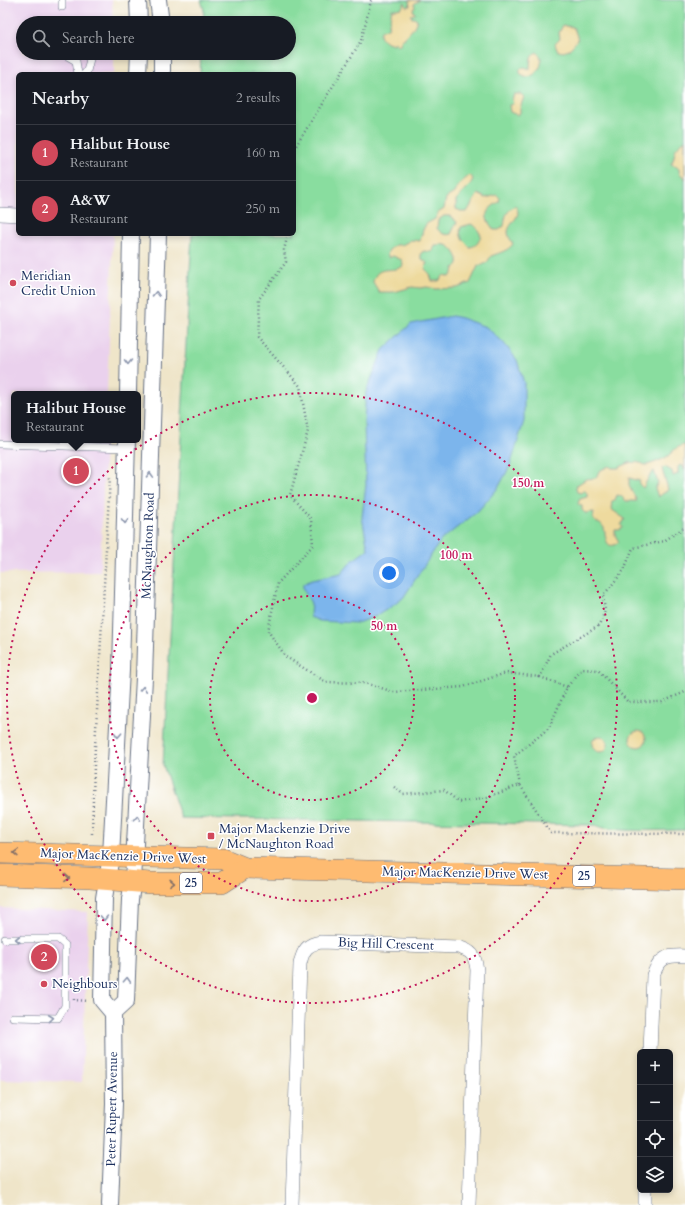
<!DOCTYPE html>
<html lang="en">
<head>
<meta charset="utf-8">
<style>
	body { margin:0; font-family:Cardo,serif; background:#20242c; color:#f1f3f6 }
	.controls { position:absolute; right:12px; bottom:12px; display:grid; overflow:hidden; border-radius:6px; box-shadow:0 2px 6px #0003 }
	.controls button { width:36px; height:36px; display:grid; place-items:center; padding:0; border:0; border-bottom:1px solid #363941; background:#171b24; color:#f1f3f6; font:20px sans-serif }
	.you { position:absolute; left:389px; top:573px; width:14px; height:14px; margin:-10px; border:3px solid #fff; border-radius:50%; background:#1a73e8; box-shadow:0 0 0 6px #1a73e833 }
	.badge { display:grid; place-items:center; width:26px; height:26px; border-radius:50%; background:#d1495b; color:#fff; font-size:13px; font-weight:700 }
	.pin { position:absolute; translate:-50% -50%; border:2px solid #fff; box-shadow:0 1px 4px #0006 }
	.popup { position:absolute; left:11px; top:391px; width:130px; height:52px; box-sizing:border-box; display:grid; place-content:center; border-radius:6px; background:#171b24; filter:drop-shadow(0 1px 3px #0005); font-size:13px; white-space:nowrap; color:#9ea1a6 }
	.popup b { font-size:15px; color:#f1f3f6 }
	.popup::after { content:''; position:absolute; left:50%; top:100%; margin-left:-8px; border:8px solid transparent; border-top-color:#171b24 }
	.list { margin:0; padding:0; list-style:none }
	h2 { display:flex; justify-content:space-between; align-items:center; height:52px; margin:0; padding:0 16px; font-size:17px }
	h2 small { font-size:13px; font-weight:400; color:#9ea1a6 }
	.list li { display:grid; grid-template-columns:26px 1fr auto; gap:12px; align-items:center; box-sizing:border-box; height:56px; padding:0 16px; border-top:1px solid #363941 }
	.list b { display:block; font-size:15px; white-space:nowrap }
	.list p { margin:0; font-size:13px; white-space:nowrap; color:#9ea1a6 }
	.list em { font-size:13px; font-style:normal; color:#9ea1a6 }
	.icon { flex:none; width:22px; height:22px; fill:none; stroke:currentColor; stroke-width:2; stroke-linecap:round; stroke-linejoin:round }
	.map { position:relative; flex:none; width:685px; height:1205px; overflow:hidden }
	.search { position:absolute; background:#171b24; box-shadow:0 2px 6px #0003; left:16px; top:16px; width:280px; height:44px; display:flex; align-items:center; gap:10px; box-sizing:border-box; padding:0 14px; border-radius:22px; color:#9ea1a6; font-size:15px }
	.panel { position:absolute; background:#171b24; box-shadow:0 2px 6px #0003; left:16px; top:72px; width:280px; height:164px; border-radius:6px }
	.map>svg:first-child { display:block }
	.built { fill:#ead1ed }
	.green { fill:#89dd9f; stroke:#52867e }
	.sand { fill:#eeda9e; stroke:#84847e; fill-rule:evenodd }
	.water { fill:#7bb5ec; stroke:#4b72a5 }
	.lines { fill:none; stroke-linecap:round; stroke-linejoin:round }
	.service-casing { stroke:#656f83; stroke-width:8 }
	.minor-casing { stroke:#656f83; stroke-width:14 }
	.tertiary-casing { stroke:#656f83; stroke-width:18 }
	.primary-casing { stroke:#656f83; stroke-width:22 }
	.path { stroke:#656f83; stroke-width:2.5; stroke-dasharray:1 3; stroke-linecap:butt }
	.service { stroke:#fff; stroke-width:7 }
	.minor { stroke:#fff; stroke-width:13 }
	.tertiary { stroke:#fff; stroke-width:16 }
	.primary { stroke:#febb71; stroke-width:21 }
	.oneway { stroke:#8d97ae }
	.oneway2 { stroke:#816e67 }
	.ring { fill:none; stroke:#c2185b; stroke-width:2; stroke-dasharray:2 4 }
	.poi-dot { fill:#d1495b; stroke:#fff; stroke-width:1.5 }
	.labels { text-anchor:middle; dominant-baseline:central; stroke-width:3; stroke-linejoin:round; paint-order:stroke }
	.shield { fill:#fff; stroke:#5f6d8e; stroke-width:1 }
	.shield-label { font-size:12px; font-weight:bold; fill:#1b2f5e }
	.poi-label { font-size:13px; fill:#1b2f5e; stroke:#fff; text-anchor:start }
	.street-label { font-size:13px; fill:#1b2f5e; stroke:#fff }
	.centre { fill:#c2185b; stroke:#fff; stroke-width:2 }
	.ring-label { font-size:12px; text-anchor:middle; font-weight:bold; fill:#c2185b; stroke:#fff; stroke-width:3; stroke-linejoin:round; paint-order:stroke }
</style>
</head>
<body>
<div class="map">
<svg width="685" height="1205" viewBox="0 0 685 1205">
	<rect width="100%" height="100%" fill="#fff"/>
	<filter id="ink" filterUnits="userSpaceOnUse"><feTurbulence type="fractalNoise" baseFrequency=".025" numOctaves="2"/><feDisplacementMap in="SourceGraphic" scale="8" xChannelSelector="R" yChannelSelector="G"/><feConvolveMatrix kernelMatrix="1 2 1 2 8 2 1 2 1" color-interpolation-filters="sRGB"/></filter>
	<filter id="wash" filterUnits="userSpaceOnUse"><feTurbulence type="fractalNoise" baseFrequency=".012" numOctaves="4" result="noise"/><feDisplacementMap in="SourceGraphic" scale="16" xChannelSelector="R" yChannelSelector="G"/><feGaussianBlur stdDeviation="0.9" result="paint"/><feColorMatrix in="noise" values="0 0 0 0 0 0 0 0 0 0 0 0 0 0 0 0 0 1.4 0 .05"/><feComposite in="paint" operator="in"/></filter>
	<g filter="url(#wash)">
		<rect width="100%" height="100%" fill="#efe5c9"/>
		<g class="built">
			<path d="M0 0H112L113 23H23V53H114V74H18V234H113L107 394H14V440H105L100 572 0 573Z"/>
			<path d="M0 908 88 912 82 1082 0 1080Z"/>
		</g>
		<path class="green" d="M201 0H685V830C667 830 609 833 595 825L181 818 163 765 192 234H294V74H200L201 53H289V23H203L204 10Z"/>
		<g class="sand">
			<path d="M409 0H420L414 4 415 7 413 10 415 14 411 15 412 18H416L417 20C415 25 412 32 407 34L404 39H402L400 44 398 45 395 42 394 44C387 42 382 41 380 34L381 31 388 28 392 9H396L402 8 405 2 406 7 410 6Z"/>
			<path d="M563 25 574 28 578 39C572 46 567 56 557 50L555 44 560 39 559 33Z"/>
			<path d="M537 52C548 61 536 79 524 77L520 73V69L524 67 530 69C530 62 530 55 537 52Z"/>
			<path d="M514 94H521L524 97 520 108V113L517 115 510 112 509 105 513 104 512 100Z"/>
			<path d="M685 140V179L679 172V169L677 166 671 164 673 160 676 148Z"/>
			<path d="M470 175 473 179 470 185 456 200V209L463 212H467L478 194 486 198 497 195 500 198 499 202C484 211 483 216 494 230H499L504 226C506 215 505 213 515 206 524 216 509 222 508 232 508 236 511 241 513 244 508 251 499 253 491 256 488 262 485 265 478 266L470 283 457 288 436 289 427 287 420 288 412 287 394 292H379L373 282C377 263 393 274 403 266L402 260 393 256 389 258 387 254 389 250 395 245H402L411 240 420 241 423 230 426 224 435 219 438 213 444 209 446 198 454 193 458 185ZM444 216H450L457 222 451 234C445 236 440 233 437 228L438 220ZM471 224 476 227 481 235C479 242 477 246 470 247 464 241 458 236 461 227ZM435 245C438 245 442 244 445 245 451 245 460 258 458 263 457 266 456 266 454 268L453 273 450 277 444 275 439 281H432L430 274 425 269 427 263 421 258V253L424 251 431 252 433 251Z"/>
			<path d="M685 445V470H684L683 466 680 465 678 467V474L673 476 672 471 665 467 662 468C663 476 667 482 668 490L658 497 655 488 658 483 654 471C650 473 646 483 643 488L639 484 640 481 629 478V486L637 501H626L621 496 617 495 615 500 612 501 611 509 625 519 621 525 623 528 619 530H615V535L619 542C605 553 606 535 604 528 604 528 601 523 600 523L595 521 593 519 594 512 585 513 582 510V506L579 505 578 503 580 499 587 497V493L584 490 581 493 577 492 576 489 577 485 586 479 596 478 599 471 609 466 612 468H618L631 462C634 463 637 462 640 463 642 463 644 465 646 465 649 465 667 458 669 455 674 450 678 446 685 445Z"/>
			<circle cx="638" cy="739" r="8"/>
			<circle cx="600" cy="744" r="8"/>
		</g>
		<path class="water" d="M452 316 461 318 486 327 503 342 517 360 524 383V421L510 466 498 488 477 512 441 540 403 598 391 607 376 616 357 623 320 621 310 617 311 603 303 589V584L312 580 341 574 352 561 368 549 362 517 366 485 364 422 366 392 383 350 411 324Z"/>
	</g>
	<g filter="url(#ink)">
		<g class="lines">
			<g class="service-casing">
				<g id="service">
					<path d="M62 7V0"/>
					<path d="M62 53 76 61 78 74"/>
					<path d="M84 74 87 71 90 59 85 53"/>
					<path d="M0 444 126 448"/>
					<path d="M5 939H58L65 945V1006L58 1018 13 1017"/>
				</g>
			</g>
			<g class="minor-casing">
				<g id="minor">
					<path d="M0 214 18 215"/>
					<path d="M650 1052 653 975C660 957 667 955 685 956"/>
					<path d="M292 1205 300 964C303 950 307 944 321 942L458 947C472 951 475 955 477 970L469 1205"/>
					<path d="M645 1205V1190"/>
				</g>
			</g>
			<g class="tertiary-casing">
				<g id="tertiary">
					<path d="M138 0 139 23"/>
					<path d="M158 0 161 23"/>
					<path d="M138 74 139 53"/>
					<path d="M162 74V53"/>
					<path d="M128 394 131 234"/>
					<path d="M113 1013 126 1001 130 899 133 881 144 678 158 234"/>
					<path d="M110 1205 114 1104 113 1013 102 1000 104 898 111 856 121 670 127 440"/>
				</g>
			</g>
			<g class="primary-casing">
				<g id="primary">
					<path d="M0 853 223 859 245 868 685 879"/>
					<path d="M0 875 90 878 150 883H222L245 868"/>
				</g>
			</g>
			<g class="path">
				<path d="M294 149 361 41 371 1 372 0"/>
				<path d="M288 234 284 250 286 262 259 299 257 337 300 386 308 431 290 495 311 519 313 545 278 583 268 631 286 657 326 682 365 683 394 692 463 687 506 673 540 677"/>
				<path d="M567 687 540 677 551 654 599 626 605 611 603 596 624 570 633 548 664 541 685 527"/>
				<path d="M520 785 514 756 549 728 567 687 582 669 598 670 628 702H662L685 692"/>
				<path d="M394 787 403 794 444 790 459 802 488 797 520 785 551 833 685 834"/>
				<path d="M92 834 94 765 110 477"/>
				<path d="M74 999V1000L88 1001"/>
			</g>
			<use href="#service" class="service"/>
			<use href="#minor" class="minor"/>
			<use href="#tertiary" class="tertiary"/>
			<use href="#primary" class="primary"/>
		</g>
		<defs><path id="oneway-chevron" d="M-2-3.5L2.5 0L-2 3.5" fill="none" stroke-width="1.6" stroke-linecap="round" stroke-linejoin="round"/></defs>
		<g class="oneway">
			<use href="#oneway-chevron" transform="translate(156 294) rotate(-88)"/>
			<use href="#oneway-chevron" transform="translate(128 362) rotate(91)"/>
			<use href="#oneway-chevron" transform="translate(150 475) rotate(-88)"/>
			<use href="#oneway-chevron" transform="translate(125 521) rotate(91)"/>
			<use href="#oneway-chevron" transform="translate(143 689) rotate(-87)"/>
			<use href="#oneway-chevron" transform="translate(118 735) rotate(93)"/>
			<use href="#oneway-chevron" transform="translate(137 818) rotate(-87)"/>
			<use href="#oneway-chevron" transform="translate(104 918) rotate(91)"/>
			<use href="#oneway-chevron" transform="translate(18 939) rotate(-180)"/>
			<use href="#oneway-chevron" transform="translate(127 980) rotate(-87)"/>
			<use href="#oneway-chevron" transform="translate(51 1018) rotate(-6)"/>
		</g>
		<g class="oneway2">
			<use href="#oneway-chevron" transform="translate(16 853) rotate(-178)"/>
			<use href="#oneway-chevron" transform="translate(67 878) rotate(2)"/>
			<use href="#oneway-chevron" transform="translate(172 883) rotate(1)"/>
		</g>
	</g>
	<g class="ring">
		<circle cx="312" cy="698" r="102"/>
		<circle cx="312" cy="698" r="203"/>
		<circle cx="312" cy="698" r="305"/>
	</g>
	<g class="poi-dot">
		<circle cx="13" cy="283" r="4"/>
		<rect x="207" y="832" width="8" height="8" rx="2"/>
		<circle cx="44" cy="984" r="4"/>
	</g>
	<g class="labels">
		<g class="shield">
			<rect x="573" y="866" width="22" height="20" rx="3"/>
			<rect x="180" y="873" width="22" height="20" rx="3"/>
		</g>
		<g class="shield-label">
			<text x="584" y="876">25</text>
			<text x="191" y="883">25</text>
		</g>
		<g class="poi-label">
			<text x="21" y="276">Meridian<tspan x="21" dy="15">Credit Union</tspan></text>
			<text x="219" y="829">Major Mackenzie Drive<tspan x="219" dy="15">/ McNaughton Road</tspan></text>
			<text x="52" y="984">Neighbours</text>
		</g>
		<g class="street-label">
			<text transform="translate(148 546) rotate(-88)">McNaughton Road</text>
			<text transform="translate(123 856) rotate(2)">Major MacKenzie Drive West</text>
			<text transform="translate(465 873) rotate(1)">Major MacKenzie Drive West</text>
			<text transform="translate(386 944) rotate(2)">Big Hill Crescent</text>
			<text transform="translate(112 1109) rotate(-89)">Peter Rupert Avenue</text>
		</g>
	</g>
	<circle cx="312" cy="698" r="6" class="centre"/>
	<g class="ring-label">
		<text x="528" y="487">150 m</text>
		<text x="456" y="559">100 m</text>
		<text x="384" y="630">50 m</text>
	</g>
</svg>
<div class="controls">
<button>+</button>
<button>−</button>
<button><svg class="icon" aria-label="locate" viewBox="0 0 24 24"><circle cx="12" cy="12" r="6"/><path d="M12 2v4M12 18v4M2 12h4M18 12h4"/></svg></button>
<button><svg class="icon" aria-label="layers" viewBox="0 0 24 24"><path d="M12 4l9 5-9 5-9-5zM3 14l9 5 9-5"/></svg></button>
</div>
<div class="you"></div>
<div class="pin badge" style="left:76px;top:471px">1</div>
<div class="popup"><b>Halibut House</b>Restaurant</div>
<div class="pin badge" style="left:44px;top:957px">2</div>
<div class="search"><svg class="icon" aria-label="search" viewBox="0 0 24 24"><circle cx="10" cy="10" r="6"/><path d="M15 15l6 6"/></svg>Search here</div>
<section class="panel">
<h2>Nearby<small>2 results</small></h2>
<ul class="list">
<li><span class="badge">1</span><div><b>Halibut House</b><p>Restaurant</p></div><em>160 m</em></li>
<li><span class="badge">2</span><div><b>A&amp;W</b><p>Restaurant</p></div><em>250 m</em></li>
</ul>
</section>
</div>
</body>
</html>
